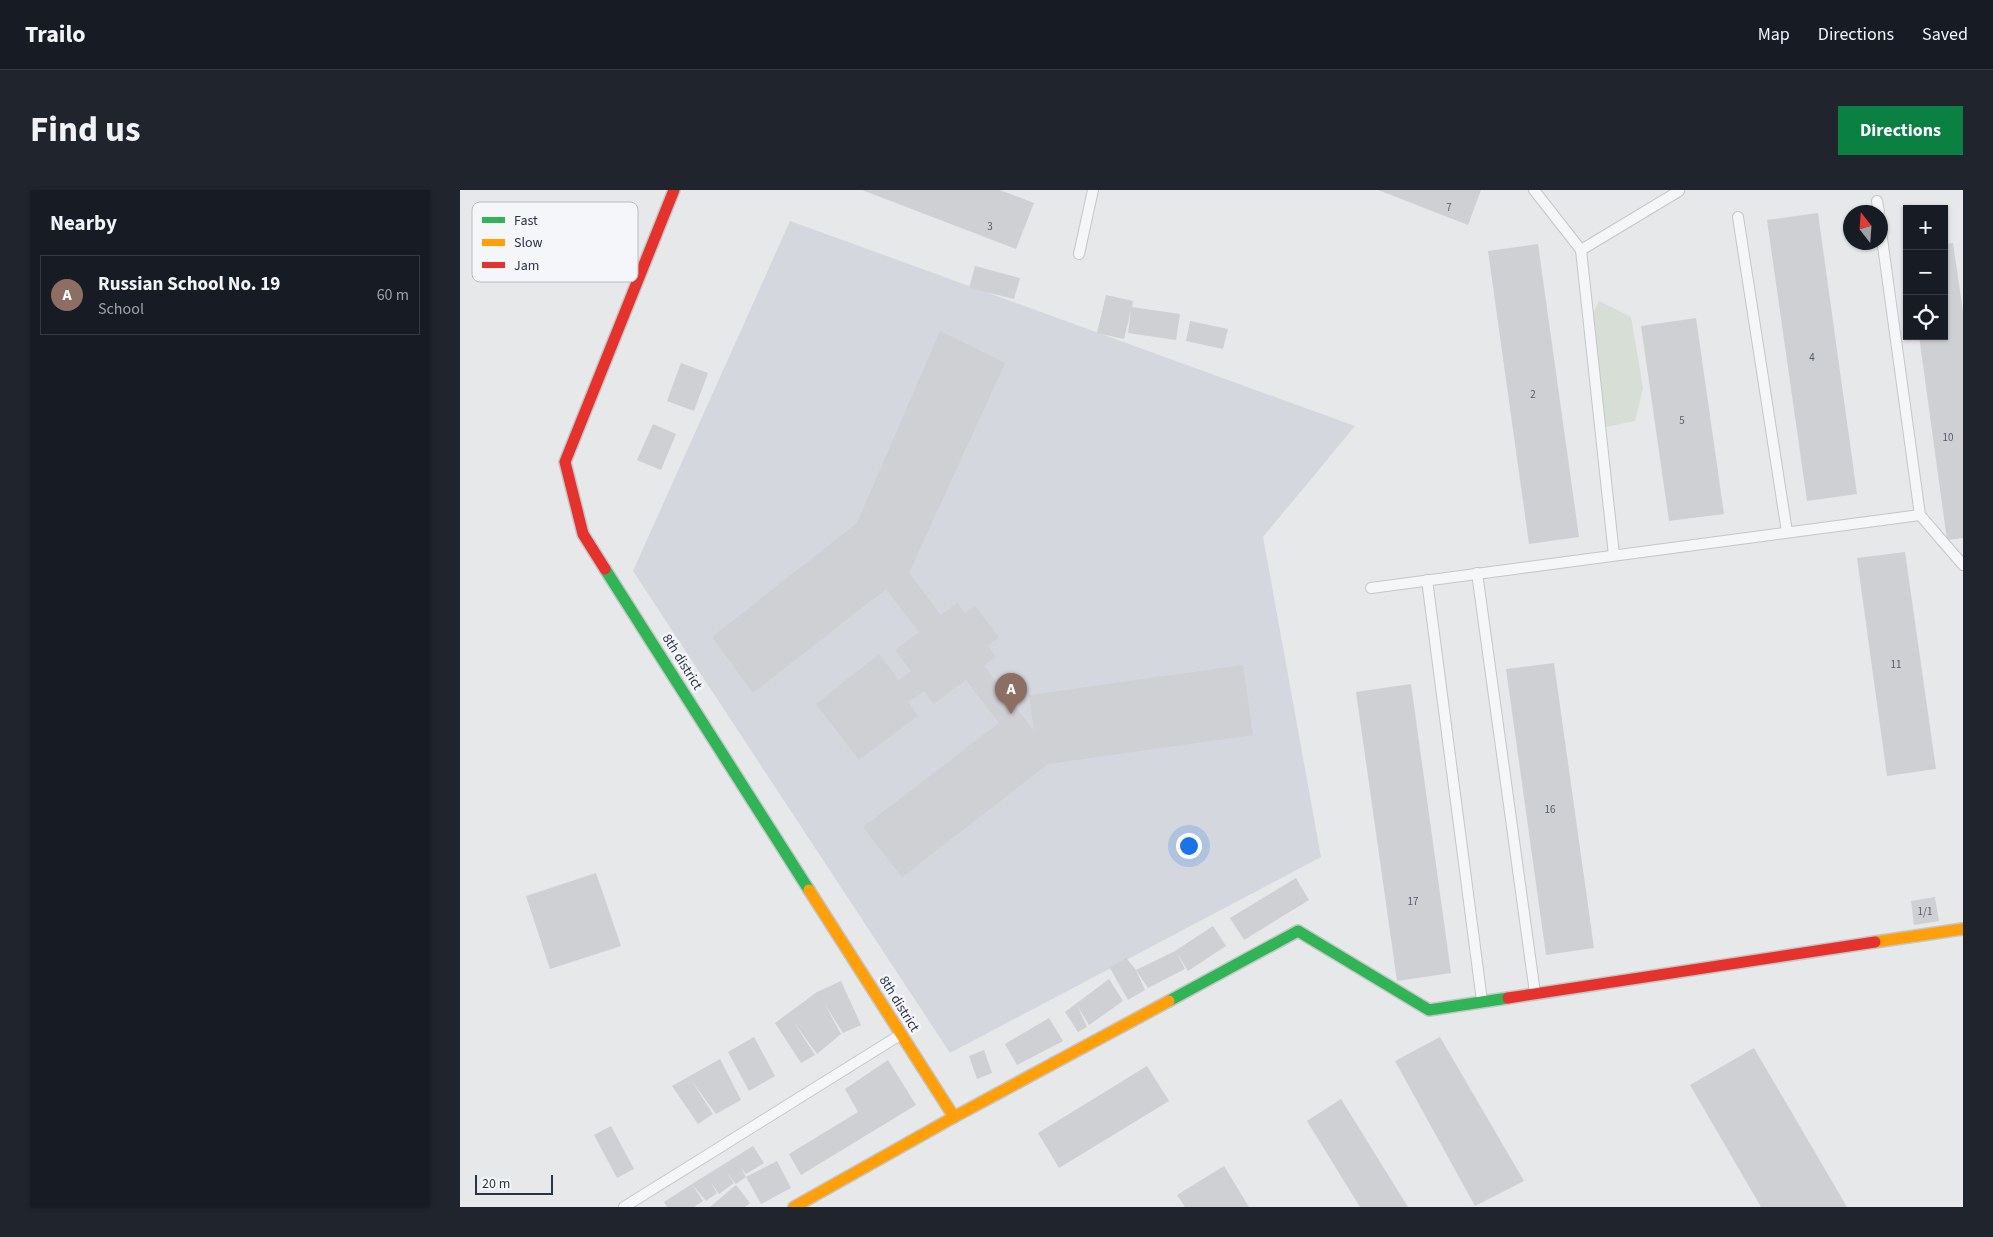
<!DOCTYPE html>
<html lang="en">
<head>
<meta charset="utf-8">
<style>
	body { margin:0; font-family:"Source Sans 3",sans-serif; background:#20242c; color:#f1f3f6 }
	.controls { position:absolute; right:15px; top:15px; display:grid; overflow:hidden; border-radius:0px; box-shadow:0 1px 4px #0004 }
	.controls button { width:45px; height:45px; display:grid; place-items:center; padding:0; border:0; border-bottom:1px solid #363941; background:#171b24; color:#f1f3f6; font:25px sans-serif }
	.compass { position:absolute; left:1383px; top:15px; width:45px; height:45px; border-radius:50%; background:#171b24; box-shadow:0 1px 4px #0004; rotate:343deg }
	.scale { position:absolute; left:15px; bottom:12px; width:78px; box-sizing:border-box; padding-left:5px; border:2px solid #2b3445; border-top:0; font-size:14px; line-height:18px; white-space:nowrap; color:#2b3445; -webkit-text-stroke:4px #f4f6f9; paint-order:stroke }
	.you { position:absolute; left:728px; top:655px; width:18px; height:18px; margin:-12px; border:4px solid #fff; border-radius:50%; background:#1a73e8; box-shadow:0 0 0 8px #1a73e833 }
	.badge { display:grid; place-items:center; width:32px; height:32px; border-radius:50%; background:#0b8043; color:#fff; font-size:16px; font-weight:700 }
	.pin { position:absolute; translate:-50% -41px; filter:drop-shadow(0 1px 2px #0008) }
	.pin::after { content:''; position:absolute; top:26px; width:18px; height:15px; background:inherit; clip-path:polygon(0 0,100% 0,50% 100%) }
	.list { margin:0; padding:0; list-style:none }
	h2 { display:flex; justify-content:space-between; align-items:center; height:65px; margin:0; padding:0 20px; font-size:21px }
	h2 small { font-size:16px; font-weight:400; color:#9ea1a6 }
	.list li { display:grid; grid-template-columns:32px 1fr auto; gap:15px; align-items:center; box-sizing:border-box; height:80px; margin:0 10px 10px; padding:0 10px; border:1px solid #363941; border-radius:0px }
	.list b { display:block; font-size:19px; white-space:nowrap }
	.list p { margin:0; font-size:16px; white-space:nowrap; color:#9ea1a6 }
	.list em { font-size:16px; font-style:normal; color:#9ea1a6 }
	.icon { flex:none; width:28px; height:28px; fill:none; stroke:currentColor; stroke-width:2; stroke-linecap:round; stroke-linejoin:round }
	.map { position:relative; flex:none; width:1503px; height:1017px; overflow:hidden; border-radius:0px }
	header { display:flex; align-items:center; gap:30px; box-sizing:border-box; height:70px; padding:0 25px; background:#171b24; border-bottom:1px solid #363941 }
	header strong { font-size:24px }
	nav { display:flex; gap:28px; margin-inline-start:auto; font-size:18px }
	.intro { display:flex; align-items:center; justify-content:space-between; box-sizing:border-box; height:120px; padding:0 30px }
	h1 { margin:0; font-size:35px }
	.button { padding:12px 22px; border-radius:0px; background:#0b8043; color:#fff; font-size:18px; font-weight:700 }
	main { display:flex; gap:30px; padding:0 30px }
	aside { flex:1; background:#171b24; border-radius:0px; box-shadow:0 1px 4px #0004 }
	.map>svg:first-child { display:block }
	.built { fill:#d4d7dd }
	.green { fill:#d6ded6 }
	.building { fill:#ced0d3 }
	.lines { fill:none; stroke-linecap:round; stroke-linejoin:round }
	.lane-casing { stroke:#c4c6c8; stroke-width:12 }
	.fast-casing { stroke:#c4c6c8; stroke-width:14 }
	.slow-casing { stroke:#c4c6c8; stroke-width:14 }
	.jam-casing { stroke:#c4c6c8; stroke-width:14 }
	.lane { stroke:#f5f6f7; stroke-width:10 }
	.fast { stroke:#30b455; stroke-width:11 }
	.slow { stroke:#ff9f0a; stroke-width:11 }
	.jam { stroke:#e5322d; stroke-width:11 }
	.labels { text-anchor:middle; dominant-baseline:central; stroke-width:5; stroke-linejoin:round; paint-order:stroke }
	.number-label { font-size:11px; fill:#545c69 }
	.street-label { font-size:14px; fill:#2b3445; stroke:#f4f6f9 }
	.key { fill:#f4f6f9; stroke:#b8bcc3; stroke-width:1 }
	.key-label { font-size:14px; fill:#2b3445 }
</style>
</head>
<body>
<header>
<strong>Trailo</strong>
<nav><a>Map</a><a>Directions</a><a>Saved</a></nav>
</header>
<div class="intro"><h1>Find us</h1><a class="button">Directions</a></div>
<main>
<aside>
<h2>Nearby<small></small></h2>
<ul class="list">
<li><span class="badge" style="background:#8d6e63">A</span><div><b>Russian School No. 19</b><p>School</p></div><em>60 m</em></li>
</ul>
</aside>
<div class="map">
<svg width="1503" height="1017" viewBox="0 0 1503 1017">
	<rect width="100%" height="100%" fill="#e6e8ea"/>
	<path class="built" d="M330 31 895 236 803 347 861 667 490 863 173 381Z"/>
	<path class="green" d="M1139 111 1171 127 1183 198 1175 231 1141 238 1127 135Z"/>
	<g class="building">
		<path d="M402 0H540L574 13 556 59Z"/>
		<path d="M918 0H1021L1008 35Z"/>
		<path d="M1358 23 1397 304 1347 311 1307 30Z"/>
		<path d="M1493 53 1503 122V348L1487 350 1459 146H1484V54Z"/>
		<path d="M1078 54 1119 347 1069 354 1028 61Z"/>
		<path d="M515 76 560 88 554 109 509 98Z"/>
		<path d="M646 105 673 111 672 117 720 124 716 150 668 143 671 120 664 149 637 143Z"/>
		<path d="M1236 128 1264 324 1209 331 1181 136Z"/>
		<path d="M730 131 768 139 763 159 726 151Z"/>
		<path d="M480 141 545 173 449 383 481 425 497 413 505 423 515 416 539 447 528 456 536 467 524 476 574 541 569 505 783 475 793 545 588 574 442 687 403 637 539 533 506 490 474 514 464 501 448 512 458 526 399 570 356 514 419 464 439 490 451 481 435 460 459 442 426 399 293 503 252 447 397 333Z"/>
		<path d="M221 173 248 183 234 221 207 211Z"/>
		<path d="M193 234 216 244 201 280 177 270Z"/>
		<path d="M1445 362 1476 579 1427 586 1397 368Z"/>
		<path d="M1094 473 1134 758 1086 765 1046 479Z"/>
		<path d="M951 494 991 783 937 791 896 502Z"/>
		<path d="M136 683 161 756 90 779 66 706Z"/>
		<path d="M836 688 849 710 784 750 770 728Z"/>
		<path d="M1475 707 1479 731 1454 735 1451 711Z"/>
		<path d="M753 736 766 756 728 781 717 763 725 779 688 798 676 780 685 800 668 810 650 778 666 768 676 780 715 761Z"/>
		<path d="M649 789 663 811 629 835 617 815 627 837 618 842 605 822Z"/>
		<path d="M381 791 401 835 383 843 364 813 381 844 357 864 333 831 355 865 341 873 315 833 357 802Z"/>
		<path d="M589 828 603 851 557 875 545 854Z"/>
		<path d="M294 847 315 886 289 901 268 862Z"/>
		<path d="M980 847 1064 991 1015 1016 935 871Z"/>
		<path d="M1294 858 1387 1017H1301L1230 895Z"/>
		<path d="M524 860 532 883 517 889 509 866Z"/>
		<path d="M260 869 281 910 256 924 231 890 253 924 238 934 212 896Z"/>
		<path d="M428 870 456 915 341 985 329 964 398 922 385 899Z"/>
		<path d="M687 876 709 911 599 978 578 943Z"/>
		<path d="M881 909 948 1017H900L847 931Z"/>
		<path d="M151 936 174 979 157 988 134 945Z"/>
		<path d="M293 956 304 973 286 984 281 978 286 987 317 971 331 998 301 1014 286 987 276 994 266 982 274 993 259 1004 250 991 257 1003 246 1011 232 994Z"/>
		<path d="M764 976 789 1017H725L717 1005Z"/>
		<path d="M232 994 243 1011 234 1017H207L204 1012Z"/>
		<path d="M276 995 290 1013 285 1017H250Z"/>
	</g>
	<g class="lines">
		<g class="lane-casing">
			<g id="lane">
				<path d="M1074 0 1121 60 1154 365"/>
				<path d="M1417 11 1419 22"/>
				<path d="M1278 27 1327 342"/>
				<path d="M1420 34 1460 325 1503 375"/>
				<path d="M1121 60 1219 1"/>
				<path d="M619 64 633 0"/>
				<path d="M1017 383 1075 803"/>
				<path d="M967 390 1022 811"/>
				<path d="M911 398 1460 325"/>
				<path d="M164 1017 440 845"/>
			</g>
		</g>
		<g class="fast-casing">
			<g id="fast">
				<path d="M145 379 349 700"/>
				<path d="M709 811 838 741 969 820 1048 808"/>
			</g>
		</g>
		<g class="slow-casing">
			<g id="slow">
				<path d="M349 700 494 927"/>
				<path d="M1415 752 1503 739"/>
				<path d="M334 1017 494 927 709 811"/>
			</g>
		</g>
		<g class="jam-casing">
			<g id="jam">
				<path d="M145 379 123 344 105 272 214 0"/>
				<path d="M1048 808 1415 752"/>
			</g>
		</g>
		<use href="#lane" class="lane"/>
		<use href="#fast" class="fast"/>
		<use href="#slow" class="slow"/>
		<use href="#jam" class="jam"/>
	</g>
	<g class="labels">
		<g class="number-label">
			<text x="989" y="17">7</text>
			<text x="530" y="36">3</text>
			<text x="1352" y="167">4</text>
			<text x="1073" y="204">2</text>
			<text x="1222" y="230">5</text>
			<text x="1488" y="247">10</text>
			<text x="1436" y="474">11</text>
			<text x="1090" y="619">16</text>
			<text x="953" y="711">17</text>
			<text x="1465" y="721">1/1</text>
		</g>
		<g class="street-label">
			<text transform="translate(222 472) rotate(58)">8th district</text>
			<text transform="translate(439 814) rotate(58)">8th district</text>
		</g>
	</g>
	<rect x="12" y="12" width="166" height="80" rx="8" class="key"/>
	<rect x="22" y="27" width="23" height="6" fill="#30b455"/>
	<rect x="22" y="49" width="23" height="7" fill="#ff9f0a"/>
	<rect x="22" y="72" width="23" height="6" fill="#e5322d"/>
	<g class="key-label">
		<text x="54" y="35">Fast</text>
		<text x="54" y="57">Slow</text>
		<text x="54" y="80">Jam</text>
	</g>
</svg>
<div class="controls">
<button>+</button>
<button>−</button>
<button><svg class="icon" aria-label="locate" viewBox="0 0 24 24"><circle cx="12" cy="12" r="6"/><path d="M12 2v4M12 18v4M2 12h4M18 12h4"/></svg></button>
</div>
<svg class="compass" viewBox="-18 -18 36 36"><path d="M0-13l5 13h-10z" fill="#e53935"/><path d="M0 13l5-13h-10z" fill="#9ea1a6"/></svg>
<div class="scale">20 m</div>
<div class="you"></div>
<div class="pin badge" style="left:551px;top:524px;background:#8d6e63">A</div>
</div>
</main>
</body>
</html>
